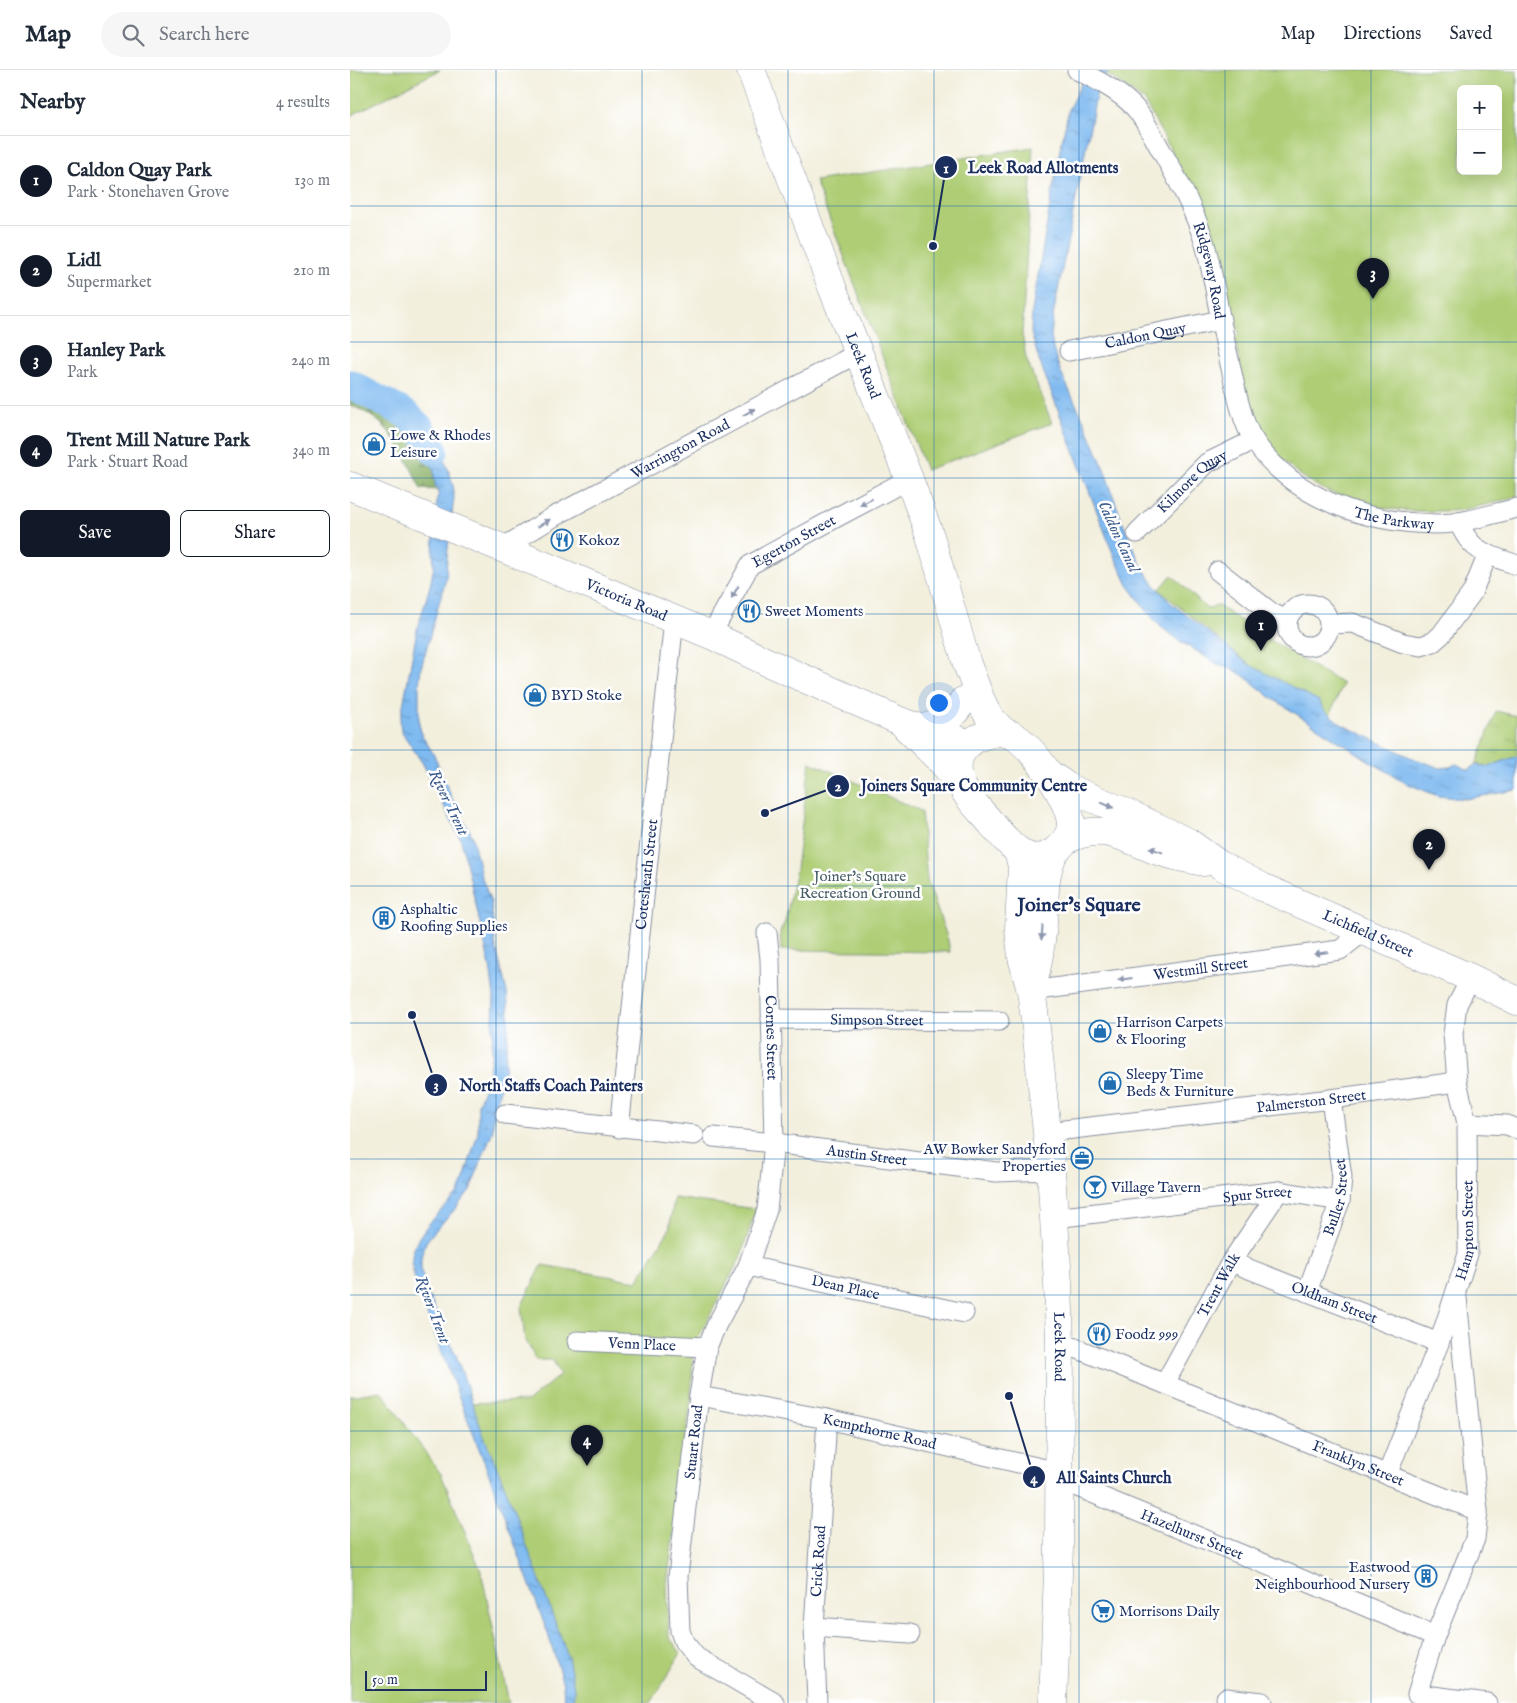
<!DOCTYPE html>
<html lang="en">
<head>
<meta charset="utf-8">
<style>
	body { margin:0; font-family:"IM FELL English",serif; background:#f6f6f7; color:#1f2937 }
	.controls { position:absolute; right:15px; top:15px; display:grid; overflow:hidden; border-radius:8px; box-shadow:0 5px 20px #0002 }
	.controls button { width:45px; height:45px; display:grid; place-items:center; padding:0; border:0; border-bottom:1px solid #e0e1e3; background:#fff; color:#1f2937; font:25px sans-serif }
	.scale { position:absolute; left:15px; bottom:12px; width:122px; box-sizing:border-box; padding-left:5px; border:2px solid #1b2f5e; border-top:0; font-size:14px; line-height:18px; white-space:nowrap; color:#1b2f5e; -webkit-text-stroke:4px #fff; paint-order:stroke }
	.you { position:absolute; left:588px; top:632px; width:18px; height:18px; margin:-12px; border:4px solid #fff; border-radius:50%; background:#1a73e8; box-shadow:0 0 0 8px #1a73e833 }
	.badge { display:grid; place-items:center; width:32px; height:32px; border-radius:50%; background:#111827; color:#fff; font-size:16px; font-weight:700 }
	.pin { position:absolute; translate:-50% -41px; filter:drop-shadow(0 1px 2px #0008) }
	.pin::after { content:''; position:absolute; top:26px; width:18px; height:15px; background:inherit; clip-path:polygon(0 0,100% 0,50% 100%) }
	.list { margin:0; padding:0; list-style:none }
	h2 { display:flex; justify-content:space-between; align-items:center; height:65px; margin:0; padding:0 20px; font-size:21px }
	h2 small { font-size:16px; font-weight:400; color:#747a83 }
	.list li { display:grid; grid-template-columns:32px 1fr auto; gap:15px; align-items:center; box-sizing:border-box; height:90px; padding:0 20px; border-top:1px solid #e0e1e3 }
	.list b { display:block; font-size:19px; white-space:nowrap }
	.list p { margin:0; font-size:16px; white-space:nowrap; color:#747a83 }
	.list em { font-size:16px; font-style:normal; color:#747a83 }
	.actions { display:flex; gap:10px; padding:15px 20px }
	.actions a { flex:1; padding:11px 0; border:1px solid #111827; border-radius:8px; text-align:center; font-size:18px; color:#111827 }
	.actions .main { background:#111827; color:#fff }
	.icon { flex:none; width:28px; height:28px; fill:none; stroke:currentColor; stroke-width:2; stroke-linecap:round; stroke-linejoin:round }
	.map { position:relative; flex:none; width:1167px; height:1633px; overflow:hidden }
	header { display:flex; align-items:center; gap:30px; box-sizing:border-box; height:70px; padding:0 25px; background:#fff; border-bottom:1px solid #e0e1e3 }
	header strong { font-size:24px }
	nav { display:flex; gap:28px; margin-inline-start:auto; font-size:18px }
	.search { width:350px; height:45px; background:#f6f6f7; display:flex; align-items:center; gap:12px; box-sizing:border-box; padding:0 18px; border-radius:28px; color:#747a83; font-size:19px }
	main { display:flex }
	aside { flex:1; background:#fff }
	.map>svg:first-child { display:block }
	.grass { fill:url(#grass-tufts); stroke:#647e6a }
	.forest { fill:url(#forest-firs); stroke:#527062 }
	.green { fill:#aecd75; stroke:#647e6a; fill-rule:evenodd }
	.water { fill:url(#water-ripples); stroke:#4d74a7 }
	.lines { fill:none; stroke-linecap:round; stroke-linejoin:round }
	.river { stroke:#7fbaf0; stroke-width:29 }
	.street-casing { stroke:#878f9e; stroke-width:21 }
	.primary-casing { stroke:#878f9e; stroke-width:29 }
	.highway-casing { stroke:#878f9e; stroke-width:29 }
	.street { stroke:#fff; stroke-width:19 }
	.primary { stroke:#fff; stroke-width:28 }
	.highway { stroke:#fff; stroke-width:28 }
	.oneway { fill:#8d97ae }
	.grid { fill:none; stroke:#1f6fb2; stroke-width:1; stroke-opacity:0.55 }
	.labels { text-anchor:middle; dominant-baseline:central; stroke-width:5; stroke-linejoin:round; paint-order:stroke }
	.street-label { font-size:15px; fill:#1b2f5e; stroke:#fff }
	.poi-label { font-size:15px; fill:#1b2f5e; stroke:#fff; text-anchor:start }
	.park-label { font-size:15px; fill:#475e65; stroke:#fff }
	.water-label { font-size:16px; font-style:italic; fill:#39598a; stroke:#fff }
	.district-label { font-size:20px; font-weight:bold; fill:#1b2f5e; stroke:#fff }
	.leader { fill:none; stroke:#1b2f5e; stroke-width:2 }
	.callout-dot { fill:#1b2f5e; stroke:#fff; stroke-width:2 }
	.mark-label { font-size:15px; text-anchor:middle; font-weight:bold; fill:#fff }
	.callout-label { font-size:16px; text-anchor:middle; font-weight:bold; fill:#1b2f5e; stroke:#fff; stroke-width:5; stroke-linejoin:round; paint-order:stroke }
</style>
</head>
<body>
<header>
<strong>Map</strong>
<div class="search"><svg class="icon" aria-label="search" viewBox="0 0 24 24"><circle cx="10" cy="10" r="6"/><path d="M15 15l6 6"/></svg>Search here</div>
<nav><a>Map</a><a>Directions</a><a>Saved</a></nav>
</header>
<main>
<aside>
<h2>Nearby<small>4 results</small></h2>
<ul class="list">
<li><span class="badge">1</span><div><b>Caldon Quay Park</b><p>Park · Stonehaven Grove</p></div><em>130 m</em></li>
<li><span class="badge">2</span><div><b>Lidl</b><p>Supermarket</p></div><em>210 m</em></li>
<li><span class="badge">3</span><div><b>Hanley Park</b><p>Park</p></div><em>240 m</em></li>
<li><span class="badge">4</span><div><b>Trent Mill Nature Park</b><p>Park · Stuart Road</p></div><em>340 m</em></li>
</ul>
<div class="actions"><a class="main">Save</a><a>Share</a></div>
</aside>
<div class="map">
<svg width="1167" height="1633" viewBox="0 0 1167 1633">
	<defs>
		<pattern id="grass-tufts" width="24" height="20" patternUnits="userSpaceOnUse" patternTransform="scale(1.25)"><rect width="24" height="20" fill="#aecd75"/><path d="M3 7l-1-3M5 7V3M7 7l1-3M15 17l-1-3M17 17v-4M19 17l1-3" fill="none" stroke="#95b068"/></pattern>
		<pattern id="forest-firs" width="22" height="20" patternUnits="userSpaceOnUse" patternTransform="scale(1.25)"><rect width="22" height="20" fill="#8ab066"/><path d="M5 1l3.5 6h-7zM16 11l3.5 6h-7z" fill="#709057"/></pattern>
		<pattern id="water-ripples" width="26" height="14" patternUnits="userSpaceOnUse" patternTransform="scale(1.25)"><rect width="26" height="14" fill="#7fbaf0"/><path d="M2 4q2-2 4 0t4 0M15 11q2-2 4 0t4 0" fill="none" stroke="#6798c6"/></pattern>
	</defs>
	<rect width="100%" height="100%" fill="#fff"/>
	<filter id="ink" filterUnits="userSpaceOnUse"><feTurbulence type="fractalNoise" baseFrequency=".02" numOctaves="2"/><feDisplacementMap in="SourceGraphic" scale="10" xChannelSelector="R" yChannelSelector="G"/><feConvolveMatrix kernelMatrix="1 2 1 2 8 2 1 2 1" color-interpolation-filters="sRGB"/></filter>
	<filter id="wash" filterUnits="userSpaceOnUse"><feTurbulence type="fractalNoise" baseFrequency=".0096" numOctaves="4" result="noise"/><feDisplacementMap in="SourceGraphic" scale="20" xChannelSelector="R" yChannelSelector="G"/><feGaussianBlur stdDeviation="1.12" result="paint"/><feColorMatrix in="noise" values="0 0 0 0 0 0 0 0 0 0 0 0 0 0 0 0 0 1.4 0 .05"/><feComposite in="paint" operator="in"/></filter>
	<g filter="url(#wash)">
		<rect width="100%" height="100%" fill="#f3efdd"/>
		<path class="grass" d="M1146 641 1167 646V686L1138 697 1126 695Z"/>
		<path class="forest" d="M0 319 62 361 76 380 84 401 83 407 89 420 71 419C58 393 46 362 21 346 14 341 7 338 0 335Z"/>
		<g class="green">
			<path d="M0 0H90L0 46Z"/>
			<path d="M749 0H1167V427C1149 431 1130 437 1111 440 1103 441 1093 441 1085 441 1012 443 939 420 905 350 893 325 890 296 885 269L889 263 886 252 881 249 875 208 869 182 864 168 839 113 794 31 763 8ZM1111 19H1148V101H1111Z"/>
			<path d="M683 77 672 264 676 288 702 353 576 400 465 111Z"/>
			<path d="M822 505 857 539 867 535 915 567 993 614 980 645 901 596 809 520Z"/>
			<path d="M460 692 571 741 577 810 598 870 600 882 431 880 430 862 435 852 446 799Z"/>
			<path d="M324 1128 406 1139 391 1186 343 1278 341 1330 317 1514 319 1567 331 1583 301 1633H218V1617L117 1333 178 1331 210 1305 203 1290H186L175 1269 171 1237 192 1195 287 1211 319 1160Z"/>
			<path d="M31 1321 91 1404 131 1501 159 1633H0V1326Z"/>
		</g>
		<g class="water">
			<path d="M738 0H759L747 21 703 246 701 266 703 279 711 303 735 353 753 396 772 451 791 495 803 513 821 533 898 594 969 631 973 639 991 654 1060 687 1090 698 1100 697 1106 694 1119 700 1126 695 1138 697 1167 686V720L1115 729 1088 726 1058 714 1021 692 923 629 894 606 879 597 867 594 830 571 811 557 800 545 778 515 762 481 689 290 681 263 682 241 708 89 719 38Z"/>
			<path d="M60 339 74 352 83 365 98 399 103 415 104 427 97 487 96 508 71 598 69 615V654L72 665 84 685 104 733 122 765 131 806 141 832 145 874 157 922 159 946 155 997 143 1048V1060L120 1120 107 1137 83 1163 76 1172 71 1187V1199L76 1220 106 1285 133 1364 157 1422 218 1587 224 1618 223 1633H214L213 1614 198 1564 135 1394 67 1219C65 1209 61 1198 62 1187 66 1160 91 1143 108 1123L112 1116 128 1063V1034L137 1012 142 981 144 926 140 897 111 770 73 694 51 661 50 652 67 560 80 516 84 496 83 482 87 428C90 422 90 420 85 416L84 401 76 380 62 361Z"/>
		</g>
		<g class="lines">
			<path class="river" d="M0 314 56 344 70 358 84 381"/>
		</g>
	</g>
	<g filter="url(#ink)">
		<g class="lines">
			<g class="street-casing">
				<g id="street">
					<path id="s1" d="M727 0C747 10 769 21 784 37 796 50 803 67 812 82 829 111 845 141 855 174 865 210 869 248 878 285 884 310 890 349 904 371 945 430 1017 453 1086 454 1113 454 1141 444 1167 438"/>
					<path id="s2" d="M719 281 871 250"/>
					<path d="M1108 452C1111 457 1114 464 1118 469 1128 484 1151 489 1167 495"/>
					<path id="s3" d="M787 463 857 393 904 370"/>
					<path id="s4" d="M152 478 205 446 508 283"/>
					<path d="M868 501 922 543 937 550"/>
					<circle cx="958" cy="555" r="21"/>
					<path d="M980 554 1003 553 1053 573 1071 576 1083 572 1091 565 1122 523 1138 484"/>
					<path id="s5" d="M361 565 400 495 489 446 559 409"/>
					<path id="s6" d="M417 863 420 889 424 1073 417 1140 398 1196 367 1254 357 1277 349 1326 328 1506 330 1561 334 1572 346 1587 425 1633"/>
					<path id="s7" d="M681 921 990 880 1013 862"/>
					<path id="s8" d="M421 949 649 951"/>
					<path d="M155 1044 344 1065"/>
					<path d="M1117 1053 1157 1055 1167 1059"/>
					<path id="s9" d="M269 1058 324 550"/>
					<path id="s10" d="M697 1062 981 1029 1107 1012"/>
					<path id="s11" d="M363 1067 424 1073 646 1102 701 1100"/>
					<path id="s12" d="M705 1148 929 1121 990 1131"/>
					<path id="s13" d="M881 1192 1089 1273"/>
					<path id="s14" d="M398 1196 614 1243"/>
					<path id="s15" d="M957 1222 990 1131 992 1107 981 1029"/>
					<path d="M1107 1228 1128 1441"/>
					<path id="s16" d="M227 1271 357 1277"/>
					<path id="s17" d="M710 1272C850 1327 988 1386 1128 1441L1125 1469 1085 1566 1067 1624 1137 1633"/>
					<path id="s18" d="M815 1313 881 1192 929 1121"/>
					<path id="s19" d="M349 1326 477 1349 708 1402"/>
					<path id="s20" d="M1037 1405 1089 1273 1118 1184 1117 1053 1107 1012 1103 964 1107 935 1121 908"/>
					<path id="s21" d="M708 1409 939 1504 1085 1566"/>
					<path d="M464 1557 560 1564"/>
					<path d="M876 1628 912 1632"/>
					<path id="s22" d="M467 1633 464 1557 477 1349"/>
				</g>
			</g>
			<g class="primary-casing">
				<g id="primary">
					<path id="s23" d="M0 416 152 478 361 565 417 592 550 651 590 665 619 673"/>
					<path d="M556 657 592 692 611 714"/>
					<path d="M573 658C594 654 602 648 613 631"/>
				</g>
			</g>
			<g class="highway-casing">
				<g id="highway">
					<path id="s24" d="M401 0 482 217 559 409 580 466 617 594 634 638 640 648 655 663"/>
					<path d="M648 662C653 662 657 663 662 665 683 676 721 731 721 755 720 769 708 781 696 786 690 788 683 788 677 786 663 780 651 764 641 753 631 741 617 728 611 714 599 684 620 666 648 662Z"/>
					<path id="s25" d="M699 704 721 719 775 742 838 772 870 795 912 817 1121 908 1167 931"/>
					<path d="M716 770C751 752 772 767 805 780 821 786 837 789 854 792"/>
					<path id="s26" d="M668 781 672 796 669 859 672 887 681 921 685 949 701 1100 708 1213 710 1272 709 1477 703 1633"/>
					<path d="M683 914C688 894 691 874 693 853 695 828 693 803 705 781"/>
				</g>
			</g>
			<use href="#street" class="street"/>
			<use href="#primary" class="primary"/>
			<use href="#highway" class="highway"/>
		</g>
		<defs><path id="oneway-solid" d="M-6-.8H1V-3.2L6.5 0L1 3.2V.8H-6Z" transform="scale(1.25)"/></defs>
		<g class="oneway">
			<use href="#oneway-solid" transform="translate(399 342) rotate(-29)"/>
			<use href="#oneway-solid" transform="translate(516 432) rotate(153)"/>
			<use href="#oneway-solid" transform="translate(194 453) rotate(-31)"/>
			<use href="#oneway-solid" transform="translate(385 522) rotate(119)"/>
			<use href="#oneway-solid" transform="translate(757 735) rotate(23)"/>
			<use href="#oneway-solid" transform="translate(806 780) rotate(-160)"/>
			<use href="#oneway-solid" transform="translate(692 863) rotate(95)"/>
			<use href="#oneway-solid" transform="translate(971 883) rotate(172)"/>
			<use href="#oneway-solid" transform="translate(775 909) rotate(172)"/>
		</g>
	</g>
	<path class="grid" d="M146 0V1633M292 0V1633M438 0V1633M584 0V1633M729 0V1633M875 0V1633M1021 0V1633M0 136H1167M0 272H1167M0 408H1167M0 544H1167M0 680H1167M0 816H1167M0 953H1167M0 1089H1167M0 1225H1167M0 1361H1167M0 1497H1167"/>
	<defs>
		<g id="shop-ring" transform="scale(1.125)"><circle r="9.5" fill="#fff" stroke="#1f6fb2" stroke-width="1.5"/><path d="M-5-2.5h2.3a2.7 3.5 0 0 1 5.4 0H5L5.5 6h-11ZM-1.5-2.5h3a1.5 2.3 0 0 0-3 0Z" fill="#1f6fb2"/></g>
		<g id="restaurant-ring" transform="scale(1.125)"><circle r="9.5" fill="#fff" stroke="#1f6fb2" stroke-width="1.5"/><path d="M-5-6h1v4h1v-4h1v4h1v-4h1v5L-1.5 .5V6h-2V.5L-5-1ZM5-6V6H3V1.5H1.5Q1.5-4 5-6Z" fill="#1f6fb2"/></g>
		<g id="building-ring" transform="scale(1.125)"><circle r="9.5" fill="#fff" stroke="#1f6fb2" stroke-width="1.5"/><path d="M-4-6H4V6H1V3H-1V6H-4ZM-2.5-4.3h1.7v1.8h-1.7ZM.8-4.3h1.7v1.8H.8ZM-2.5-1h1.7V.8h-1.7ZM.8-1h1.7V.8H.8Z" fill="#1f6fb2"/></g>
		<g id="office-ring" transform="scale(1.125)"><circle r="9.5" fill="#fff" stroke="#1f6fb2" stroke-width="1.5"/><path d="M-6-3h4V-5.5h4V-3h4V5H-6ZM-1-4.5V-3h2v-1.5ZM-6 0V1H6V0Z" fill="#1f6fb2"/></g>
		<g id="bar-ring" transform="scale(1.125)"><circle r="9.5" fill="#fff" stroke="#1f6fb2" stroke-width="1.5"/><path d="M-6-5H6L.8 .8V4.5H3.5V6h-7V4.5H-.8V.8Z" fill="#1f6fb2"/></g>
		<g id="supermarket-ring" transform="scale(1.125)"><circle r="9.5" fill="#fff" stroke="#1f6fb2" stroke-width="1.5"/><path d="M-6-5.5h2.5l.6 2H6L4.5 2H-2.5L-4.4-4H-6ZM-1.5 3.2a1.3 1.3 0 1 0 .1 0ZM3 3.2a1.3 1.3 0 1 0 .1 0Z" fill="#1f6fb2"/></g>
	</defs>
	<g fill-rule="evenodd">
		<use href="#shop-ring" x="24" y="374"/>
		<use href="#restaurant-ring" x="212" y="470"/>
		<use href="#restaurant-ring" x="399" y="541"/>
		<use href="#shop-ring" x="185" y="625"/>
		<use href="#building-ring" x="34" y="848"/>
		<use href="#shop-ring" x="750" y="961"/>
		<use href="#shop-ring" x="760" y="1013"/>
		<use href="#office-ring" x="732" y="1088"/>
		<use href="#bar-ring" x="745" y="1117"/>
		<use href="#restaurant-ring" x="749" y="1264"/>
		<use href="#building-ring" x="1076" y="1506"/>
		<use href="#supermarket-ring" x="753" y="1541"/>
	</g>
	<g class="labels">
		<g class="street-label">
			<text stroke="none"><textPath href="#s1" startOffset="250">Ridgeway Road</textPath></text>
			<text stroke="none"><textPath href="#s2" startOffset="78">Caldon Quay</textPath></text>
			<text stroke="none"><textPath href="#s24" startOffset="316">Leek Road</textPath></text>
			<text stroke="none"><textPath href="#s4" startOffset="204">Warrington Road</textPath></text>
			<text stroke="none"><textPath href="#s3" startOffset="76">Kilmore Quay</textPath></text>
			<text stroke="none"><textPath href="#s1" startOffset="592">The Parkway</textPath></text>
			<text stroke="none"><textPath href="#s5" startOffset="130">Egerton Street</textPath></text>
			<text stroke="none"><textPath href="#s23" startOffset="299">Victoria Road</textPath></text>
			<text stroke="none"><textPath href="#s9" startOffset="255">Cotesheath Street</textPath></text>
			<text stroke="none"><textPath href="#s25" startOffset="358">Lichfield Street</textPath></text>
			<text stroke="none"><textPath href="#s7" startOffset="171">Westmill Street</textPath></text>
			<text stroke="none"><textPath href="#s8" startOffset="106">Simpson Street</textPath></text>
			<text stroke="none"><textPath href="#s6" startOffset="105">Cornes Street</textPath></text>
			<text stroke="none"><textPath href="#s10" startOffset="266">Palmerston Street</textPath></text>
			<text stroke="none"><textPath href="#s11" startOffset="155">Austin Street</textPath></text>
			<text stroke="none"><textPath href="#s12" startOffset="204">Spur Street</textPath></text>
			<text stroke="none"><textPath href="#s15" startOffset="100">Buller Street</textPath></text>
			<text stroke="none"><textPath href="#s20" startOffset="259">Hampton Street</textPath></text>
			<text stroke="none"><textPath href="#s18" startOffset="112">Trent Walk</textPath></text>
			<text stroke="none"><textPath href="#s14" startOffset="100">Dean Place</textPath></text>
			<text stroke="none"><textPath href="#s13" startOffset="111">Oldham Street</textPath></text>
			<text stroke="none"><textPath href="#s16" startOffset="65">Venn Place</textPath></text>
			<text stroke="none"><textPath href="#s26" startOffset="499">Leek Road</textPath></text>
			<text stroke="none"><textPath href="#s19" startOffset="184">Kempthorne Road</textPath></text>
			<text transform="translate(344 1372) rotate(-84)">Stuart Road</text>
			<text stroke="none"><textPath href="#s17" startOffset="322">Franklyn Street</textPath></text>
			<text stroke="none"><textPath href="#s21" startOffset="145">Hazelhurst Street</textPath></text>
			<text stroke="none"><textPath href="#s22" startOffset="142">Crick Road</textPath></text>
		</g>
		<g class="poi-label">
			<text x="40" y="365">Lowe &amp; Rhodes<tspan x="40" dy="17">Leisure</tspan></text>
			<text x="228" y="470">Kokoz</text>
			<text x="415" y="541">Sweet Moments</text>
			<text x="201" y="625">BYD Stoke</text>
			<text x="50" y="839">Asphaltic<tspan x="50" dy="17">Roofing Supplies</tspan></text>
			<text x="766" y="952">Harrison Carpets<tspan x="766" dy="17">&amp; Flooring</tspan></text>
			<text x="776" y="1004">Sleepy Time<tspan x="776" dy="17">Beds &amp; Furniture</tspan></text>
			<text x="716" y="1079" text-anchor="end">AW Bowker Sandyford<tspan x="716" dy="17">Properties</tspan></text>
			<text x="761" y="1117">Village Tavern</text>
			<text x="765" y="1264">Foodz 999</text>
			<text x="1060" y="1497" text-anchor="end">Eastwood<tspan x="1060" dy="17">Neighbourhood Nursery</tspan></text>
			<text x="769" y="1541">Morrisons Daily</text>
		</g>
		<g class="park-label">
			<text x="510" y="806">Joiner's Square<tspan x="510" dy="17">Recreation Ground</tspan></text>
		</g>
		<g class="water-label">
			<text transform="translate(768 467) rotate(65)">Caldon Canal</text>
			<text transform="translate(98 733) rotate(64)">River Trent</text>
			<text transform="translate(82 1240) rotate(69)">River Trent</text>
		</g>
		<g class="district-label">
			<text x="729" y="835">Joiner's Square</text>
		</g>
	</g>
	<path class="leader" d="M583 176L596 97M415 743L488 716M62 945L86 1015M659 1326L684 1407"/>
	<g class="callout-dot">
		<circle cx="583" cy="176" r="5"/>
		<circle cx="415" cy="743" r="5"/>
		<circle cx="62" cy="945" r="5"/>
		<circle cx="659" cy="1326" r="5"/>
		<circle cx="596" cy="97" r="12"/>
		<circle cx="488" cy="716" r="12"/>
		<circle cx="86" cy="1015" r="12"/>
		<circle cx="684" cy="1407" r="12"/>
	</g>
	<g class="mark-label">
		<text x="596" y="103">1</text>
		<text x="488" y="721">2</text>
		<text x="86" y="1020">3</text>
		<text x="684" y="1413">4</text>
	</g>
	<g class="callout-label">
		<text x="693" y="103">Leek Road Allotments</text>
		<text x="624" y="721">Joiners Square Community Centre</text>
		<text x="201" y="1021">North Staffs Coach Painters</text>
		<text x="764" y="1413">All Saints Church</text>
	</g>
</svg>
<div class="controls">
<button>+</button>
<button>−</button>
</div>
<div class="scale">50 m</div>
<div class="you"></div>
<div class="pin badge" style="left:911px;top:581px">1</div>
<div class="pin badge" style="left:1079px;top:800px">2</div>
<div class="pin badge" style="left:1023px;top:229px">3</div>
<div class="pin badge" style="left:237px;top:1396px">4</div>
</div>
</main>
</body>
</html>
